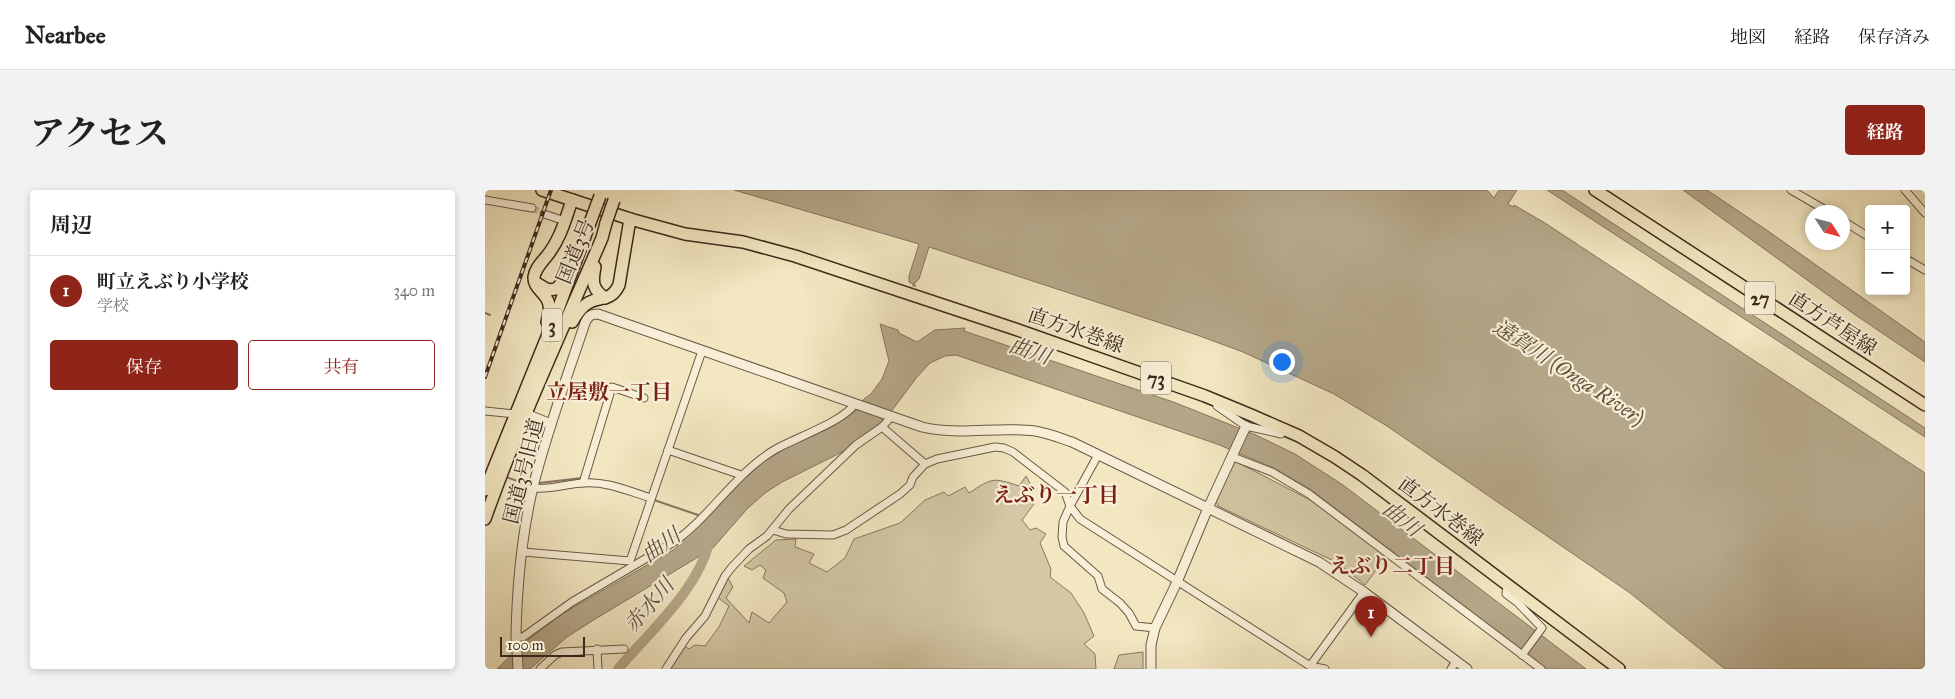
<!DOCTYPE html>
<html lang="ja">
<head>
<meta charset="utf-8">
<style>
	body { margin:0; font-family:"IM FELL Great Primer","Noto Serif JP",serif; background:#f2f2f2; color:#222 }
	.controls { position:absolute; right:15px; top:15px; display:grid; overflow:hidden; border-radius:5px; box-shadow:0 2px 8px #0003 }
	.controls button { width:45px; height:45px; display:grid; place-items:center; padding:0; border:0; border-bottom:1px solid #e0e0e0; background:#fff; color:#222; font:25px sans-serif }
	.compass { position:absolute; left:1320px; top:15px; width:45px; height:45px; border-radius:50%; background:#fff; box-shadow:0 2px 8px #0003; rotate:126deg }
	.scale { position:absolute; left:15px; bottom:12px; width:85px; box-sizing:border-box; padding-left:5px; border:2px solid #3e2a1b; border-top:0; font-size:14px; line-height:18px; white-space:nowrap; color:#3e2a1b; -webkit-text-stroke:4px #f7efd7; paint-order:stroke }
	.you { position:absolute; left:796px; top:171px; width:18px; height:18px; margin:-12px; border:4px solid #fff; border-radius:50%; background:#1a73e8; box-shadow:0 0 0 8px #1a73e833 }
	.badge { display:grid; place-items:center; width:32px; height:32px; border-radius:50%; background:#8f2418; color:#fff; font-size:16px; font-weight:700 }
	.pin { position:absolute; translate:-50% -41px; filter:drop-shadow(0 1px 2px #0008) }
	.pin::after { content:''; position:absolute; top:26px; width:18px; height:15px; background:inherit; clip-path:polygon(0 0,100% 0,50% 100%) }
	.list { margin:0; padding:0; list-style:none }
	h2 { display:flex; justify-content:space-between; align-items:center; height:65px; margin:0; padding:0 20px; font-size:21px }
	h2 small { font-size:16px; font-weight:400; color:#767676 }
	.list li { display:grid; grid-template-columns:32px 1fr auto; gap:15px; align-items:center; box-sizing:border-box; height:70px; padding:0 20px; border-top:1px solid #e0e0e0 }
	.list b { display:block; font-size:19px; white-space:nowrap }
	.list p { margin:0; font-size:16px; white-space:nowrap; color:#767676 }
	.list em { font-size:16px; font-style:normal; color:#767676 }
	.actions { display:flex; gap:10px; padding:15px 20px }
	.actions a { flex:1; padding:11px 0; border:1px solid #8f2418; border-radius:5px; text-align:center; font-size:18px; color:#8f2418 }
	.actions .main { background:#8f2418; color:#fff }
	.map { position:relative; flex:none; width:1440px; height:479px; overflow:hidden; border-radius:5px }
	header { display:flex; align-items:center; gap:30px; box-sizing:border-box; height:70px; padding:0 25px; background:#fff; border-bottom:1px solid #e0e0e0 }
	header strong { font-size:24px }
	nav { display:flex; gap:28px; margin-inline-start:auto; font-size:18px }
	.intro { display:flex; align-items:center; justify-content:space-between; box-sizing:border-box; height:120px; padding:0 30px }
	h1 { margin:0; font-size:35px }
	.button { padding:12px 22px; border-radius:5px; background:#8f2418; color:#fff; font-size:18px; font-weight:700 }
	main { display:flex; gap:30px; padding:0 30px }
	aside { flex:1; background:#fff; border-radius:5px; box-shadow:0 2px 8px #0003 }
	.map>svg:first-child { display:block }
	.green { fill:#d3c7a5; stroke:#887860 }
	.water { fill:#b5a789; stroke:#85755d }
	.lines { fill:none; stroke-linecap:round; stroke-linejoin:round }
	.stream { stroke:#85755d; stroke-width:2 }
	.river { stroke:#b5a789; stroke-width:10 }
	.minor-tunnel { stroke:#cec1a0; stroke-width:7; stroke-dasharray:7 3.5; stroke-linecap:butt }
	.minor-casing { stroke:#6b5944; stroke-width:9 }
	.tertiary-casing { stroke:#6b5944; stroke-width:11 }
	.primary-casing { stroke:#3e2a1b; stroke-width:14 }
	.trunk-casing { stroke:#3e2a1b; stroke-width:14 }
	.minor { stroke:#f7efd7; stroke-width:7 }
	.tertiary { stroke:#f7efd7; stroke-width:9 }
	.primary { stroke:#f2e7c1; stroke-width:11 }
	.trunk { stroke:#f2e7c1; stroke-width:11 }
	.rail-casing { stroke:#3e2a1b; stroke-width:4 }
	.rail { stroke:#f7efd7; stroke-width:2; stroke-dasharray:5.5; stroke-linecap:butt }
	.trunk-bridge-casing { stroke:#3e2a1b; stroke-width:14; stroke-linecap:butt }
	.trunk-bridge { stroke:#f2e7c1; stroke-width:11 }
	.labels { text-anchor:middle; dominant-baseline:central; stroke-width:4.5; stroke-linejoin:round; paint-order:stroke }
	.shield { fill:#f7efd7; stroke:#766553; stroke-width:1 }
	.shield-label { font-size:19px; font-weight:bold; fill:#3e2a1b }
	.street-label { font-size:20px; fill:#3e2a1b; stroke:#f7efd7 }
	.water-label { font-size:21px; font-style:italic; fill:#62503c; stroke:#f7efd7 }
	.neighbourhood-label { font-size:21px; font-weight:bold; fill:#7a1f14; stroke:#f7efd7 }
</style>
</head>
<body>
<header>
<strong>Nearbee</strong>
<nav><a>地図</a><a>経路</a><a>保存済み</a></nav>
</header>
<div class="intro"><h1>アクセス</h1><a class="button">経路</a></div>
<main>
<aside>
<h2>周辺<small></small></h2>
<ul class="list">
<li><span class="badge">1</span><div><b>町立えぶり小学校</b><p>学校</p></div><em>340 m</em></li>
</ul>
<div class="actions"><a class="main">保存</a><a>共有</a></div>
</aside>
<div class="map">
<svg width="1440" height="479" viewBox="0 0 1440 479">
	<rect width="100%" height="100%" fill="#f2e7c1"/>
	<filter id="stains"><feTurbulence type="fractalNoise" baseFrequency=".004" numOctaves="4"/><feColorMatrix values="0 0 0 0 .2 0 0 0 0 .09 0 0 0 0 .02 0 0 0 .5 -.17"/></filter>
	<radialGradient id="worn" r=".72"><stop offset=".6" stop-color="#630" stop-opacity="0"/><stop offset="1" stop-color="#630" stop-opacity=".3"/></radialGradient>
	<g class="green">
		<path d="M750 271 827 311 902 366 880 395 853 373 832 363 733 316 731 311Z"/>
		<path d="M541 286 546 295 541 307 549 314 537 330 545 340 551 338 561 344 555 353 566 379 565 387 586 403 599 423 609 446 599 454 610 464 611 479H185L198 455 204 459 210 455 220 456 234 437 244 416 232 407 243 388 248 397 241 408 264 433 267 422 284 433 302 412 299 403 278 388 281 380 275 375 267 380 259 376 291 350 311 349 310 357 329 364 324 373 342 382 360 368 369 349 415 333 440 310 459 302 463 306 480 297 484 303C507 288 508 287 534 296Z"/>
		<path d="M658 462V479H629L634 465Z"/>
	</g>
	<g class="water">
		<path d="M249 0H1002L1009 8 1014 0H1032L1023 14 1028 17 1029 15 1060 33 1440 283V479H1240L1145 403 902 236 849 204 758 162 712 145 444 57 434 89 429 94 431 96H428V94L424 92V86L434 54Z"/>
		<path d="M1062 0H1077L1440 238V247Z"/>
		<path d="M1198 0H1222L1283 41 1440 152V172L1369 124Z"/>
		<path d="M395 134 413 140 414 143 432 152 450 140 480 138 479 141 691 213 771 245 810 264 858 295 1101 479H1062L825 299 789 278 732 254 471 165 460 166 445 173 432 187 396 235 357 262 297 292 280 303 262 319 228 358 107 431 82 447 45 479H12L39 453 75 425 190 359 252 295 279 271 307 255 342 239 371 221 379 209 386 204 397 189 404 171Z"/>
	</g>
	<g class="lines">
		<g class="stream">
			<path d="M0 123 5 125"/>
			<path d="M21 287 44 295"/>
			<path d="M54 293 97 288"/>
			<path d="M169 310 216 326"/>
		</g>
		<path class="river" d="M133 479C163 444 216 396 224 351"/>
		<path class="minor-tunnel" d="M47 18 59 24"/>
		<g class="minor-casing">
			<g id="minor">
				<path d="M1306 0 1344 22"/>
				<path d="M1420 0 1440 23"/>
				<path d="M0 10 47 18"/>
				<path d="M59 24 80 31"/>
				<path d="M1358 31 1384 47"/>
				<path d="M1421 69 1440 80"/>
				<path d="M732 216 761 236 796 244"/>
				<path d="M0 221 31 224"/>
				<path d="M397 237 440 274"/>
				<path d="M183 260 256 285"/>
				<path d="M613 265 585 316 578 332 577 347 579 356 613 386 617 399 635 413 644 423 651 436 670 438"/>
				<path d="M748 267 787 282 824 304 1056 479"/>
				<path d="M98 293 127 197 159 208"/>
				<path d="M48 298C65 300 81 294 98 293 122 291 143 301 166 308"/>
				<path d="M288 340 301 344 348 345 361 340 415 304 425 295 428 287 440 274 452 269 510 257 519 258 528 262 580 302 585 316 595 329 825 476 840 479"/>
				<path d="M38 362 145 371 217 161"/>
				<path d="M1022 395 1021 404 1033 413 1057 438 1037 465"/>
				<path d="M31 447H38L87 412 189 352C227 325 250 283 291 259 308 249 362 230 370 213"/>
				<path d="M112 459 113 479"/>
				<path d="M825 476 879 402"/>
				<path d="M55 479 70 465 77 462 139 459"/>
				<path d="M181 479 201 448 220 426 240 386 247 377 264 359 282 346 304 319 371 255 397 237 407 226"/>
				<path d="M966 479 971 471"/>
			</g>
		</g>
		<g class="tertiary-casing">
			<g id="tertiary">
				<path d="M36 224H41L66 234"/>
				<path d="M33 479C33 468 31 456 31 445 32 396 37 344 48 297 62 241 82 187 100 133 103 126 106 124 113 124L437 237C474 246 513 236 550 241 563 243 575 248 587 252L834 372 879 402 982 479"/>
				<path d="M666 479V455L670 438 692 392 723 318 761 236"/>
			</g>
		</g>
		<g class="primary-casing">
			<g id="primary">
				<path d="M57 0 145 29 200 44 258 52 310 66 530 139 720 206 766 225 814 246 850 267 877 285 1134 479"/>
				<path d="M1110 0 1440 215"/>
			</g>
		</g>
		<g class="trunk-casing">
			<g id="trunk">
				<path d="M110 77C107 92 107 99 120 108"/>
				<path d="M53 94 63 100 71 99 77 93 80 86"/>
				<path d="M62 132C72 103 48 103 49 87 50 79 56 73 61 67 75 50 80 31 87 10"/>
				<path d="M87 132C91 125 96 117 103 113 116 105 125 113 134 95L145 29"/>
				<path d="M0 300 72 122 106 30"/>
				<path d="M0 329C34 233 77 141 117 48L121 33"/>
			</g>
		</g>
		<use href="#minor" class="minor"/>
		<use href="#tertiary" class="tertiary"/>
		<use href="#primary" class="primary"/>
		<use href="#trunk" class="trunk"/>
		<g class="rail-casing">
			<path id="rail" d="M0 187 66 0"/>
		</g>
		<use href="#rail" class="rail"/>
		<g class="trunk-bridge-casing">
			<g id="trunk-bridge">
				<path d="M106 30 115 6"/>
				<path d="M121 33 129 10"/>
			</g>
		</g>
		<use href="#trunk-bridge" class="trunk-bridge"/>
	</g>
	<g class="labels">
		<g class="shield">
			<rect x="1260" y="91.5" width="30" height="33" rx="4"/>
			<rect x="57" y="118.5" width="20" height="33" rx="4"/>
			<rect x="656" y="171.5" width="30" height="33" rx="4"/>
		</g>
		<g class="shield-label">
			<text x="1275" y="108">27</text>
			<text x="67" y="135">3</text>
			<text x="671" y="188">73</text>
		</g>
		<g class="street-label">
			<text transform="translate(90 61) rotate(-68)">国道3号</text>
			<text transform="translate(1348 133) rotate(33)">直方芦屋線</text>
			<text transform="translate(591 140) rotate(19)">直方水巻線</text>
			<text transform="translate(38 281) rotate(-76)">国道3号旧道</text>
			<text transform="translate(956 321) rotate(37)">直方水巻線</text>
		</g>
		<g class="water-label">
			<text transform="translate(545 161) rotate(19)">曲川</text>
			<text transform="translate(1084 182) rotate(33)">遠賀川 (Onga River)</text>
			<text transform="translate(917 329) rotate(38)">曲川</text>
			<text transform="translate(176 355) rotate(-36)">曲川</text>
			<text transform="translate(164 415) rotate(-49)">赤水川</text>
		</g>
		<g class="neighbourhood-label">
			<text x="124" y="202">立屋敷一丁目</text>
			<text x="571" y="305">えぶり一丁目</text>
			<text x="907" y="376">えぶり二丁目</text>
		</g>
	</g>
	<rect width="100%" height="100%" filter="url(#stains)"/>
	<rect width="100%" height="100%" fill="url(#worn)"/>
</svg>
<div class="controls">
<button>+</button>
<button>−</button>
</div>
<svg class="compass" viewBox="-18 -18 36 36"><path d="M0-13l5 13h-10z" fill="#e53935"/><path d="M0 13l5-13h-10z" fill="#767676"/></svg>
<div class="scale">100 m</div>
<div class="you"></div>
<div class="pin badge" style="left:886px;top:447px">1</div>
</div>
</main>
</body>
</html>
